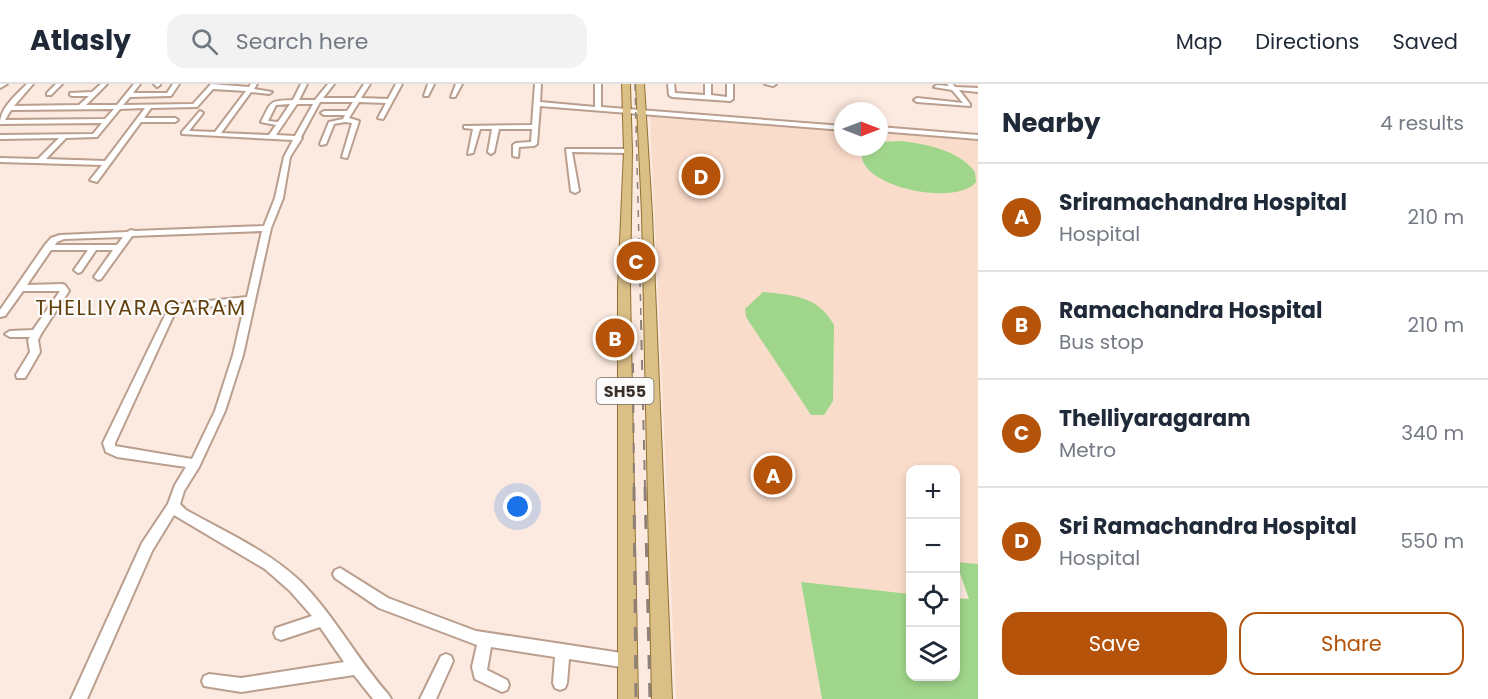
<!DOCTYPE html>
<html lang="en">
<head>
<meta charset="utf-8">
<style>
	body { margin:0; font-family:Poppins,sans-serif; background:#f2f2f3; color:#1f2937 }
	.controls { position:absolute; right:18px; bottom:18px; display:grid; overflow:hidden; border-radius:12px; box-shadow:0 3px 9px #0003 }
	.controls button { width:54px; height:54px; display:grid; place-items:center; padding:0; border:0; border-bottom:2px solid #e0e1e3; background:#fff; color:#1f2937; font:30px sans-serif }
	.compass { position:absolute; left:834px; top:18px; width:54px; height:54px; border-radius:50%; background:#fff; box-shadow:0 3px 9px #0003; rotate:90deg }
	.you { position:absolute; left:518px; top:423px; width:21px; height:21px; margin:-15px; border:4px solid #fff; border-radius:50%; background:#1a73e8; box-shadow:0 0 0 9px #1a73e833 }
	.badge { display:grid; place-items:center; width:39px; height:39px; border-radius:50%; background:#b45309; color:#fff; font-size:20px; font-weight:700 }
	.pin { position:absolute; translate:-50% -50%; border:3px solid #fff; box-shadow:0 2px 6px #0006 }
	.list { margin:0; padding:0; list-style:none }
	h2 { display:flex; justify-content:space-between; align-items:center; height:78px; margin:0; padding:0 24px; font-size:26px }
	h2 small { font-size:20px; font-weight:400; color:#747a83 }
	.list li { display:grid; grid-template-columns:39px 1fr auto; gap:18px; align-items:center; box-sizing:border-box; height:108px; padding:0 24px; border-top:2px solid #e0e1e3 }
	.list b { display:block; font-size:22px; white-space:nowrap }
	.list p { margin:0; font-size:20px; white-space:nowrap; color:#747a83 }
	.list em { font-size:20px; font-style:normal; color:#747a83 }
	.actions { display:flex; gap:12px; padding:18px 24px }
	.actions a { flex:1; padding:14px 0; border:2px solid #b45309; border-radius:18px; text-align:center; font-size:21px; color:#b45309 }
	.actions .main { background:#b45309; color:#fff }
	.icon { flex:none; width:33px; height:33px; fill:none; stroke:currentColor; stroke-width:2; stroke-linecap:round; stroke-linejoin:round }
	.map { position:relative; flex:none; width:978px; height:615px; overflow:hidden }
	header { display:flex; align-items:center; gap:36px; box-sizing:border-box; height:84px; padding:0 30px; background:#fff; border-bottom:2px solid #e0e1e3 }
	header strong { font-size:28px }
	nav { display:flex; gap:33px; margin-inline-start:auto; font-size:21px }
	.search { width:420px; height:54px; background:#f2f2f3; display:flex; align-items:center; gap:15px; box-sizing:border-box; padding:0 21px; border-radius:18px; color:#747a83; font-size:22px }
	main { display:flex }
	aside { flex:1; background:#fff }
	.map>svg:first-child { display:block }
	.built { fill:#fadccb }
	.green { fill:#a0d68b }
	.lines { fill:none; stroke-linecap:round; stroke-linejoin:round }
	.minor-casing { stroke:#ba9e8e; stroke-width:4 }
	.major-casing { stroke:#927131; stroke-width:2 }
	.minor { fill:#fff; fill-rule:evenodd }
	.major { fill:#dabf86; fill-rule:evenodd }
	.rail-far2 { stroke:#8e8077; stroke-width:1.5; stroke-dasharray:7 7; stroke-linecap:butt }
	.rail-far1 { stroke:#8e8077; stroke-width:2; stroke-dasharray:10 10; stroke-linecap:butt }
	.rail { stroke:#8e8077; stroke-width:3; stroke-dasharray:14 14; stroke-linecap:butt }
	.labels { text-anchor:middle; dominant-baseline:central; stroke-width:4.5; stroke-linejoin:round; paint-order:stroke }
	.shield { fill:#fbfbfb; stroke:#756d68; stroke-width:1.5 }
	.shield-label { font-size:16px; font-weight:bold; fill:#3b3029 }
	.quarter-label { font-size:21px; letter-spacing:1.5px; fill:#64400d; stroke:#fbfbfb }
</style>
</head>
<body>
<header>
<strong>Atlasly</strong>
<div class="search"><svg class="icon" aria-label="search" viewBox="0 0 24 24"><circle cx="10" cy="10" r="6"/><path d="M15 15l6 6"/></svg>Search here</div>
<nav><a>Map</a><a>Directions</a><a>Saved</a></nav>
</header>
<main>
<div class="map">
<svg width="978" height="615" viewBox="0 0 978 615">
	<rect width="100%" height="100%" fill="#fce9df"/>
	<path class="built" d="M650 32 843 45V63H879V48L978 56V480L956 478V386H910V510L801 499 822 615H676Z"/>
	<g class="green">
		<path d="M900 57C926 60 959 66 975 88L976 98C957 123 858 103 862 69L868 63H879V59L882 58Z"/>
		<path d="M763 208C793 211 818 212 834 241L833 317 824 331H811L746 233 745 225Z"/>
		<path d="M956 478 978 480V615H822L801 498 910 510V592H956V514L969 515Z"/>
	</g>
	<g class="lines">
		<g class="minor-casing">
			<g id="minor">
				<path d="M0 0H7L0 4Z"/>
				<path d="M27 0H33L14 22 79 21 89 12H72L70 11V9L92 8 101 0H107L86 21H117L134 0H140L133 9H167L173 0H179L171 12 130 13 123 21 193 20 211 0 249 3 251 0H257L254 5 272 8 269 10 251 8 221 49 269 51 276 41 261 38C272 17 268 17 293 16L301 0H307L299 16H315L328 0H334L323 14H355L364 0H370L361 14 388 15 396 0H402L383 35 378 34 386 19 359 18 349 34 359 37 347 74 342 73 352 39 345 38 334 40 326 60 321 61 320 60 329 38 343 35 345 31H324L321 29 324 27H347L353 18H320L301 53 302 54 290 73 283 114 271 144 243 271 225 327 199 383 184 407 180 420 186 426C225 448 267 466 300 497 334 531 356 574 388 610L391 615H373L354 591 241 608 204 602 202 597 204 592 209 590 241 594 344 578 320 543 281 556 276 554 274 549 276 544 312 532 290 507 265 485 174 431 152 467 87 615H71L142 459 168 420 175 401 186 383 117 373 106 368 103 359 170 221 247 213 262 147 132 152 101 195 98 196 94 193 113 166H96L81 188 78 189 74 186 88 166H51L27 201 62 200 65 201 69 207 41 250 38 256 40 268 25 294H17L16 291 30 268 28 256 30 253H10L5 250 10 247 33 246 60 207H23L5 232 0 233V226L45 161 51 154 60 151 127 148 131 146 135 147 264 142 275 114 284 73 293 56 182 50V48L200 27 203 29 189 47 215 48 246 7 213 5 197 23 151 24 144 34H175L178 36 175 38H141L97 98 90 96 102 81 0 78V74L38 75 59 54 0 55V51L93 50 102 39 0 40C0 24 16 11 27 0ZM290 20 278 38 268 37 276 21ZM297 20H313L295 52 276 51ZM145 24 105 77 46 75 66 54 97 53 120 25ZM114 25 105 35 5 36 11 26ZM123 153 117 161H55L57 158 64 155ZM245 219 233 271 215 327 192 375 115 362V359L176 226Z"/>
				<path d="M56 0H62L51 11H47V9Z"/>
				<path d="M154 0H160V1L157 3Z"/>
				<path d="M428 0H434L428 12H424Z"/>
				<path d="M456 0H462L455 13H451Z"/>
				<path d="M535 0H541L540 18 595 23V0H601V23L843 42V46L540 22 537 60 534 62 519 63 518 73 513 72V61L516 59 531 58 532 45H499L494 68 491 70 488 68 492 45H480L473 69 468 70 473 45 464 44V42L532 41Z"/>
				<path d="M668 0H674L675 9 705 11V0H711V11L727 13V0H733V15L730 17 672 13 669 11Z"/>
				<path d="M765 0H776L773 2Z"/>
				<path d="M947 0H953L955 3 978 4V8L959 6 970 20V22L917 18 914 16 917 14 963 19 952 6 934 3 937 1 949 2Z"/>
				<path d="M879 43 978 51V55L879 47Z"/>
				<path d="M566 65H628L631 67 628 69 572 68 579 107 575 109 571 107Z"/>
				<path d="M340 484 388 514 476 547 628 570 633 572 635 577 633 582 628 584 569 575 567 599 565 604 560 606 555 604 553 599 555 573 491 563 487 586 507 596 509 601 507 606 502 608 475 595 472 583 477 561 379 524 335 494 333 490 335 486Z"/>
				<path d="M446 570 451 572 453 577 436 615H420L441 572Z"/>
			</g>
		</g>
		<g class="major-casing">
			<g id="major">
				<path d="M622 0H630L632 67 630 204 638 615H618V204L624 67Z"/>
				<path d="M636 0H644L652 130 672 615H652L642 130Z"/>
			</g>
		</g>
		<use href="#minor" class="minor"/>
		<use href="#major" class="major"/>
		<path class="rail-far2" d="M635 0 641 237"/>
		<g class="rail-far1">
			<path d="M641 236 645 404"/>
			<path d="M633 279 634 404"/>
		</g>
		<g class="rail">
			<path d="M634 403 636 615"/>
			<path d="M645 403 650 615"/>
		</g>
	</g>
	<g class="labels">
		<rect class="shield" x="596.5" y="294" width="57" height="26" rx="4.5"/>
		<g class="shield-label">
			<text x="625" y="307">SH55</text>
		</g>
		<g class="quarter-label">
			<text x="141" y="223">THELLIYARAGARAM</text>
		</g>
	</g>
</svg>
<div class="controls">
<button>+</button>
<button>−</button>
<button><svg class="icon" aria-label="locate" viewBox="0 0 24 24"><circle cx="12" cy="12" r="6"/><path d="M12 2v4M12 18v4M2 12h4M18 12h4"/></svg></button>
<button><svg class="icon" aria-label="layers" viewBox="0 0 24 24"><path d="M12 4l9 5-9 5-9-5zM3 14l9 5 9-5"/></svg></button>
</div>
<svg class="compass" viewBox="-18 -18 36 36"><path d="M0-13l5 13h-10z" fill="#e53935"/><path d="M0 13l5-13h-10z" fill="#747a83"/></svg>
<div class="you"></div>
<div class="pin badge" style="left:773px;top:391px">A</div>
<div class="pin badge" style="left:615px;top:254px">B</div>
<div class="pin badge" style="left:636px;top:177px">C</div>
<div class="pin badge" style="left:701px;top:92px">D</div>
</div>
<aside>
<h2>Nearby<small>4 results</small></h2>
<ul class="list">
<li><span class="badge">A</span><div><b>Sriramachandra Hospital</b><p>Hospital</p></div><em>210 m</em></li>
<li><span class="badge">B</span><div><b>Ramachandra Hospital</b><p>Bus stop</p></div><em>210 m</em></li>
<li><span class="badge">C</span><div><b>Thelliyaragaram</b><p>Metro</p></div><em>340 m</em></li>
<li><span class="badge">D</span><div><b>Sri Ramachandra Hospital</b><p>Hospital</p></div><em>550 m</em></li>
</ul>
<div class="actions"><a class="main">Save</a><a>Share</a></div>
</aside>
</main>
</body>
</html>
